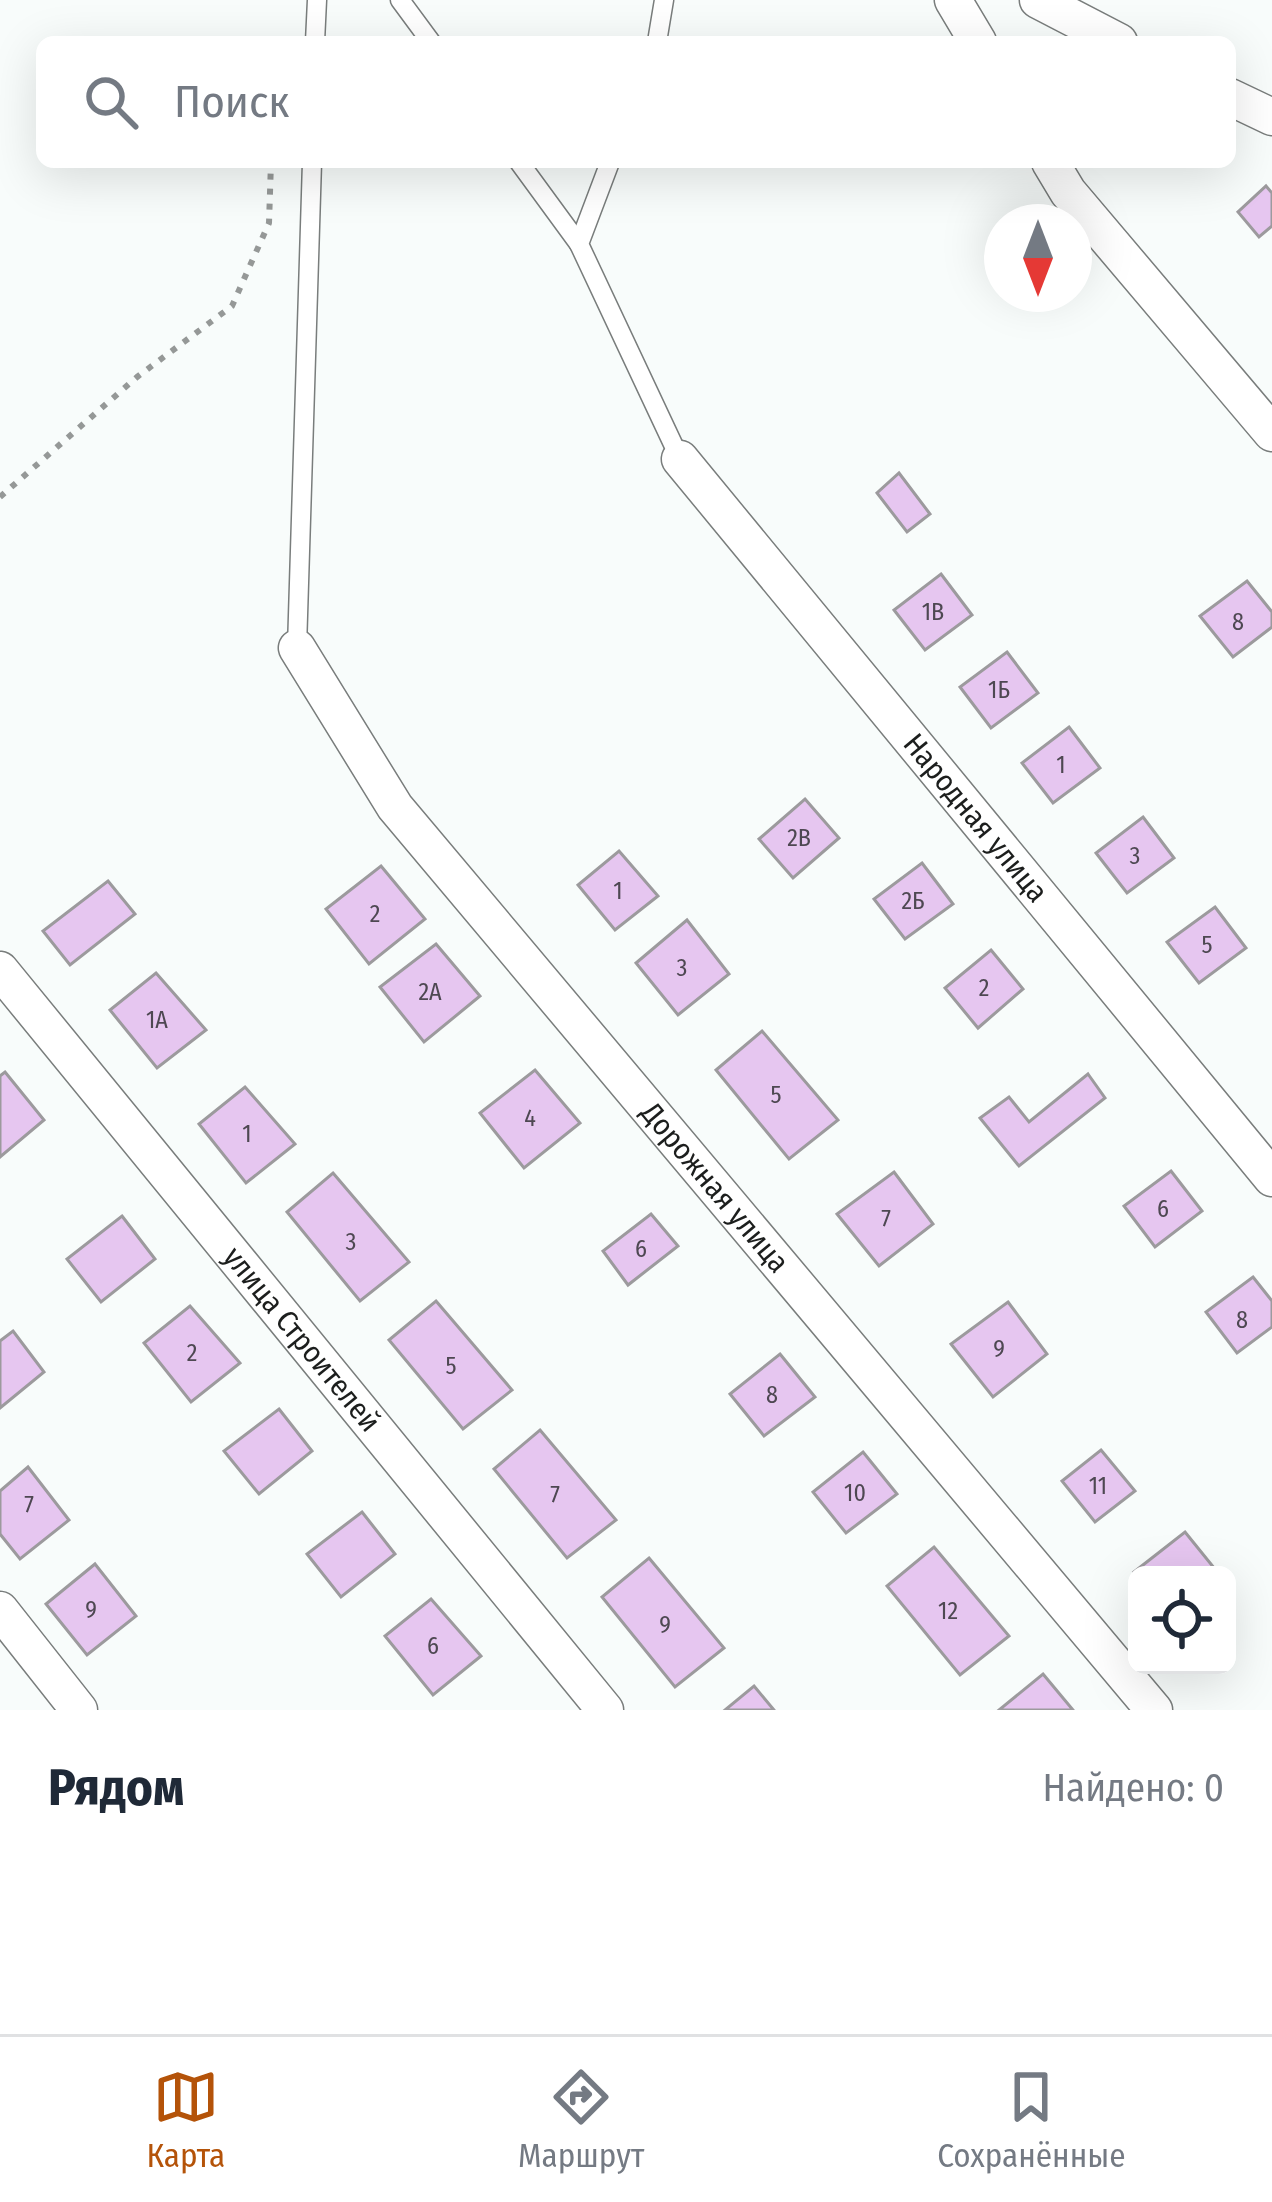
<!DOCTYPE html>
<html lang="ru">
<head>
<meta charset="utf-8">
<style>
	body { margin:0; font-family:"Fira Sans Condensed",sans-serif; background:#f2f2f3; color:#1f2937 }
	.controls { position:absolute; right:36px; bottom:36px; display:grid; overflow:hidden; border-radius:18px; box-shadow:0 12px 48px #0002 }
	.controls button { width:108px; height:108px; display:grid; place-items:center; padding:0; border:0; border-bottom:3px solid #e0e1e3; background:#fff; color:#1f2937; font:60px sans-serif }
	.compass { position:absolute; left:984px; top:204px; width:108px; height:108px; border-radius:50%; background:#fff; box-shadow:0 12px 48px #0002; rotate:180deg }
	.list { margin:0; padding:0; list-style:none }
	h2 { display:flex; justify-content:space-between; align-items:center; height:156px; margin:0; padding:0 48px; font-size:51px }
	h2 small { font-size:39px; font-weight:400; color:#747a83 }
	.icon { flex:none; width:66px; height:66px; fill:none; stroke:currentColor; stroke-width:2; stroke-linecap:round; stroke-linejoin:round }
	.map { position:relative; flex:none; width:1272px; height:1710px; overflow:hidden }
	.search { position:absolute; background:#fff; box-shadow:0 12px 48px #0002; left:36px; right:36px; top:36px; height:132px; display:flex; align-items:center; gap:30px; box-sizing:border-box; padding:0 42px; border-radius:18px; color:#747a83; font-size:45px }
	.sheet { height:324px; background:#fff }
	nav { display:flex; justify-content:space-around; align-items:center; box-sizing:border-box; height:168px; border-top:3px solid #e0e1e3; background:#fff; font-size:33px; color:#747a83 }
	nav a { display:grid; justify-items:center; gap:6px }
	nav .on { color:#b45309 }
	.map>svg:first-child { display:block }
	.building { fill:#e6c6f0; stroke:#9c9a9d; stroke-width:3 }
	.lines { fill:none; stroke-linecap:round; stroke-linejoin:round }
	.service-casing { stroke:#797d7c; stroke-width:21 }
	.minor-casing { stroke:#797d7c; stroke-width:39 }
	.path { stroke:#959897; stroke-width:6; stroke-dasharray:6 9; stroke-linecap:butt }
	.service { stroke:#fff; stroke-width:18 }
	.minor { stroke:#fff; stroke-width:36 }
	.labels { text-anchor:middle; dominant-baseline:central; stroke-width:12; stroke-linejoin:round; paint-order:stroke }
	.number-label { font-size:24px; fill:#4e4852 }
	.street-label { font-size:30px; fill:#1c1e1d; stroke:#f8fcfb }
</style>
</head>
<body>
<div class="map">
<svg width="1272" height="1710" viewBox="0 0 1272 1710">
	<rect width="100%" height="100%" fill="#f8fcfb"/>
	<g class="building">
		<path d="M1266 186 1272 193V226L1259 237 1238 212Z"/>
		<path d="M899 473 930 514 907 532 877 493Z"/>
		<path d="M941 574 972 615 925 650 894 610Z"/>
		<path d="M1247 581 1272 612V627L1233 657 1200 616Z"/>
		<path d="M1007 652 1038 693 991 728 960 687Z"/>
		<path d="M1069 727 1100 768 1053 803 1022 763Z"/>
		<path d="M805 799 839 838 793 878 759 839Z"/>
		<path d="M1143 817 1174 858 1127 893 1096 853Z"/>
		<path d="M619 851 658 896 615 930 578 885Z"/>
		<path d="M922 863 953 904 905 939 874 899Z"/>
		<path d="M381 866 425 919 369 964 326 909Z"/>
		<path d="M108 881 135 914 70 965 43 931Z"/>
		<path d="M1215 907 1246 948 1199 983 1167 942Z"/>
		<path d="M687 920 729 974 678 1015 636 963Z"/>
		<path d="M436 944 480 996 424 1042 380 987Z"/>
		<path d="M991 950 1023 989 978 1028 945 988Z"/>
		<path d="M156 973 206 1030 157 1068 110 1010Z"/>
		<path d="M762 1031 838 1120 789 1159 716 1070Z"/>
		<path d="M535 1070 580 1123 524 1168 480 1113Z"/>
		<path d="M5 1072 44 1120 0 1157V1076Z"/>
		<path d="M1088 1074 1105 1098 1019 1166 980 1118 1009 1097 1029 1122Z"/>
		<path d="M245 1087 295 1144 246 1183 199 1124Z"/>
		<path d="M1171 1171 1202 1211 1155 1247 1124 1206Z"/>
		<path d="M894 1172 933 1224 879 1266 837 1214Z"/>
		<path d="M333 1173 409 1262 360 1301 287 1212Z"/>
		<path d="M651 1214 678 1246 628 1285 603 1251Z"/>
		<path d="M122 1216 155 1259 101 1302 67 1259Z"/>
		<path d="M1253 1277 1272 1301V1327L1237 1353 1206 1312Z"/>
		<path d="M436 1301 512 1390 463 1429 389 1340Z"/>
		<path d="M1008 1302 1047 1354 993 1397 951 1344Z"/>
		<path d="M190 1306 240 1363 191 1402 144 1343Z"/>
		<path d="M13 1331 44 1372 0 1408V1341Z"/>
		<path d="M780 1354 815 1397 764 1436 730 1394Z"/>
		<path d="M279 1409 312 1451 259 1494 224 1451Z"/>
		<path d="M540 1430 616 1520 567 1558 494 1469Z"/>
		<path d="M1101 1450 1135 1491 1095 1522 1062 1481Z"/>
		<path d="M863 1452 897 1494 846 1533 813 1492Z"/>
		<path d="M28 1467 69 1520 20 1559 0 1534V1491Z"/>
		<path d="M362 1512 395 1554 341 1597 307 1554Z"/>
		<path d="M1185 1532 1219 1574 1137 1575 1134 1572Z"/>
		<path d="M934 1547 1009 1636 960 1675 887 1586Z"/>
		<path d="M649 1558 724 1648 675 1687 602 1597Z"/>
		<path d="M95 1564 136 1616 87 1655 46 1604Z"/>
		<path d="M431 1599 481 1656 433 1695 385 1636Z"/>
		<path d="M1043 1674 1073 1710H999Z"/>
		<path d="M754 1686 774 1710H725Z"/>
	</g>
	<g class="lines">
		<g class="service-casing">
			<g id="service">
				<path d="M400 0 431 42"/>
				<path d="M315 42 317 0"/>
				<path d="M657 42 664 0"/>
				<path d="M519 162 579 244"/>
				<path d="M610 162 579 244 680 459"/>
				<path d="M297 648 312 162"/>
			</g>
		</g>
		<g class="minor-casing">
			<g id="minor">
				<path d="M953 0 978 42"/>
				<path d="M1038 0 1119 42"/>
				<path d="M1230 97 1272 117"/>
				<path d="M1050 162 1068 192 1272 433"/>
				<path id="s1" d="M680 459 1272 1178"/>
				<path id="s2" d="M297 648 395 807 1154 1710"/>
				<path id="s3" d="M0 970 605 1710"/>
				<path d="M0 1610 79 1710"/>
			</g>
		</g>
		<path class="path" d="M0 497 137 377 232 306 269 223 271 162"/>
		<use href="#service" class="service"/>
		<use href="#minor" class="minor"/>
	</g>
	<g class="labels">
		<g class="number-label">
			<text x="933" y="612">1В</text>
			<text x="1238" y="622">8</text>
			<text x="999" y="690">1Б</text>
			<text x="1061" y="765">1</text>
			<text x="799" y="838">2В</text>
			<text x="1135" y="856">3</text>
			<text x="618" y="891">1</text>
			<text x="913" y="901">2Б</text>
			<text x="375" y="914">2</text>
			<text x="1207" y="945">5</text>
			<text x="682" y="968">3</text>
			<text x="984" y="988">2</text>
			<text x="430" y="992">2А</text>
			<text x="157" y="1020">1А</text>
			<text x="776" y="1095">5</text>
			<text x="530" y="1118">4</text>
			<text x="247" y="1134">1</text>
			<text x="1163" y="1209">6</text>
			<text x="886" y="1219">7</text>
			<text x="351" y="1242">3</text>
			<text x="641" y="1249">6</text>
			<text x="1242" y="1320">8</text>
			<text x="999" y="1349">9</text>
			<text x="192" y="1353">2</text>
			<text x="451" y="1366">5</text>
			<text x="772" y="1395">8</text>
			<text x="1098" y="1486">11</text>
			<text x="855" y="1493">10</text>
			<text x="555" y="1495">7</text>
			<text x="29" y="1505">7</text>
			<text x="91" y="1610">9</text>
			<text x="948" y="1611">12</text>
			<text x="665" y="1625">9</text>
			<text x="433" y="1646">6</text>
		</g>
		<g class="street-label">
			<text stroke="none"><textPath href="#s1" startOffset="465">Народная улица</textPath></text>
			<text stroke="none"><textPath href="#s2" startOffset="684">Дорожная улица</textPath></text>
			<text stroke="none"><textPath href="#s3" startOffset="477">улица Строителей</textPath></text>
		</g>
	</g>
</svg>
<div class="controls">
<button><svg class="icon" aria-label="locate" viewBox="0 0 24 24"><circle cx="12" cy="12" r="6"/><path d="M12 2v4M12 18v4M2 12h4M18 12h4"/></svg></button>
</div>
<svg class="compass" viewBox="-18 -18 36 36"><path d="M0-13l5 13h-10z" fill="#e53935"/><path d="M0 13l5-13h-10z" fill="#747a83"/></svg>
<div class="search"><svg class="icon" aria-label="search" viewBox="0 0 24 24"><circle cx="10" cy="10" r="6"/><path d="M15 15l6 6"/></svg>Поиск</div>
</div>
<section class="sheet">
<h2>Рядом<small>Найдено: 0</small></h2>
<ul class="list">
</ul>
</section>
<nav>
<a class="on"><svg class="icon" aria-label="map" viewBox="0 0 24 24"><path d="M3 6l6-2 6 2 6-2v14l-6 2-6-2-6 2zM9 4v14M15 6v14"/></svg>Карта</a>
<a><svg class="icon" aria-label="directions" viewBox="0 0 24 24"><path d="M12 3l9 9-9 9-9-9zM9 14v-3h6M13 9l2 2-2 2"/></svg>Маршрут</a>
<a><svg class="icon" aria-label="saved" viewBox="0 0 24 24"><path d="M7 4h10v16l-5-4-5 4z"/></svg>Сохранённые</a>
</nav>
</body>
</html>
